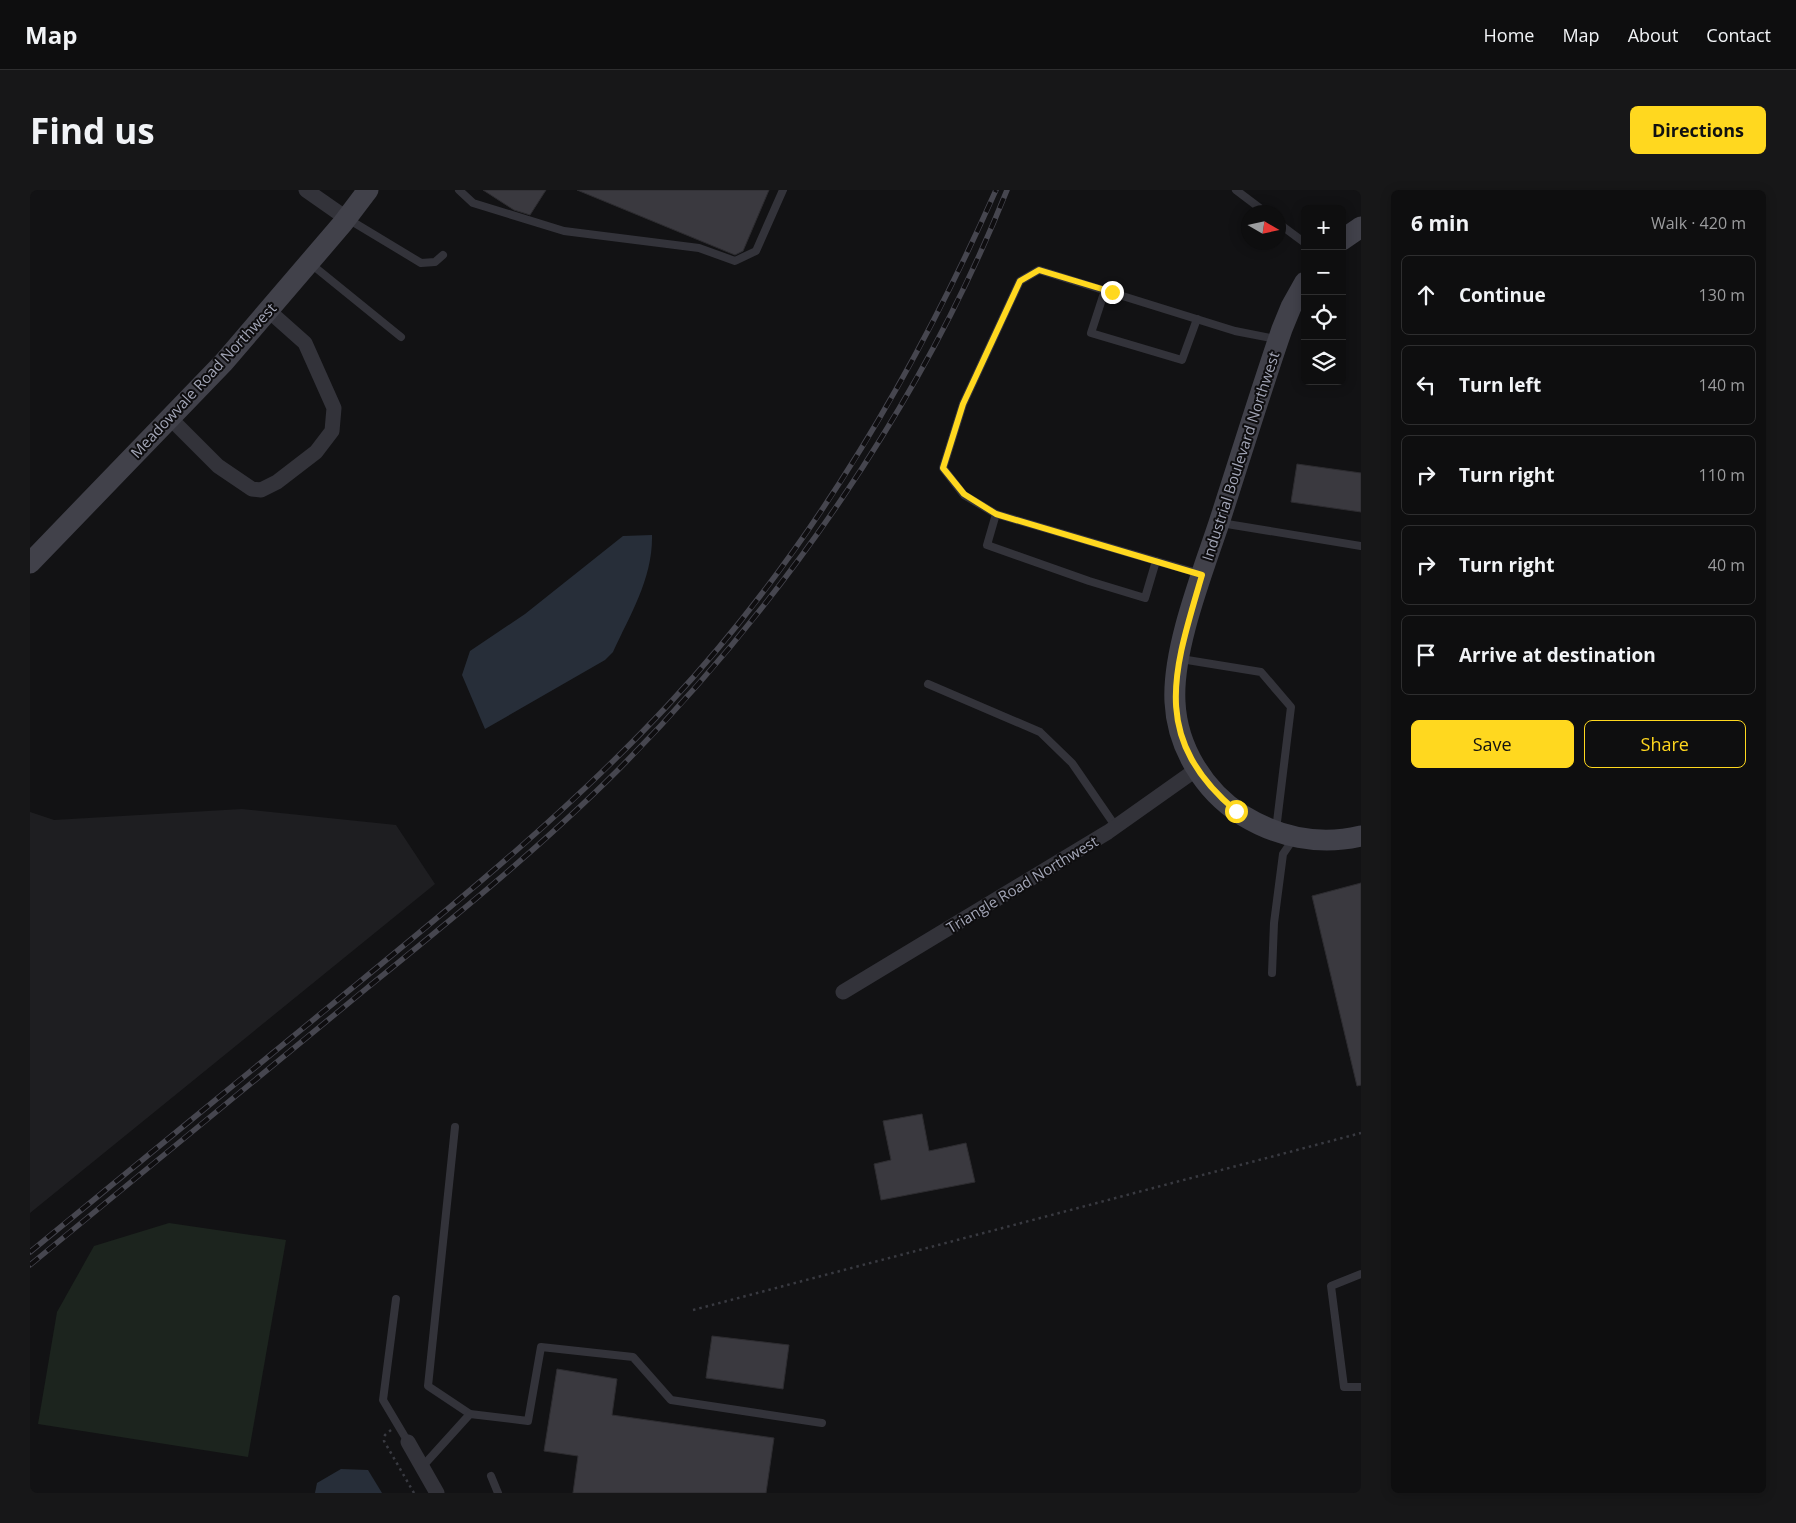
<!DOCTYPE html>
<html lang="en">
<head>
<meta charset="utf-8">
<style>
	body { margin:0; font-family:"Open Sans",sans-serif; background:#171718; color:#f1f3f6 }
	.controls { position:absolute; right:15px; top:15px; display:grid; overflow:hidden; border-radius:8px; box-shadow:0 2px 12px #0003 }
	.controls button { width:45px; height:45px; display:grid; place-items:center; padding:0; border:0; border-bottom:1px solid #2e2e2f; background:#0e0e0f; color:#f1f3f6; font:25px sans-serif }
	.compass { position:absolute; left:1211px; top:15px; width:45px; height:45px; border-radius:50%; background:#0e0e0f; box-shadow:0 2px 12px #0003; rotate:99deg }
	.stop { position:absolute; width:15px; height:15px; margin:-11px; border:4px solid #ffd81f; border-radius:50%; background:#fff }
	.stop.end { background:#ffd81f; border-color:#fff; box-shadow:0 1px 5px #0008 }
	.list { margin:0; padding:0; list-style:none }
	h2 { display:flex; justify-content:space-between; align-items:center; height:65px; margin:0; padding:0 20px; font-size:21px }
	h2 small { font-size:16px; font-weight:400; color:#9b9c9e }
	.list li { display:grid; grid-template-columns:32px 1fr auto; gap:15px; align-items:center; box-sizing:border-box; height:80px; margin:0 10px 10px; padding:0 10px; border:1px solid #2e2e2f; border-radius:8px }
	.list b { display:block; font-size:19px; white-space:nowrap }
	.list em { font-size:16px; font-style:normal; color:#9b9c9e }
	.actions { display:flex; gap:10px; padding:15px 20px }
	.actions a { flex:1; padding:11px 0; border:1px solid #ffd81f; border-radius:8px; text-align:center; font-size:18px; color:#ffd81f }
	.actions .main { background:#ffd81f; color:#111 }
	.icon { flex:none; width:28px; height:28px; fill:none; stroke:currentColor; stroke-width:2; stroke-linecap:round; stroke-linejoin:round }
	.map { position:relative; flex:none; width:1331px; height:1303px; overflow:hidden; border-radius:8px }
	header { display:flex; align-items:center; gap:30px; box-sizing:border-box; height:70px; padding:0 25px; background:#0e0e0f; border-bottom:1px solid #2e2e2f }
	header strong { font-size:24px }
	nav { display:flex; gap:28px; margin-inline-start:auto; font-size:18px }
	.intro { display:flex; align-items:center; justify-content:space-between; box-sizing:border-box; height:120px; padding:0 30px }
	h1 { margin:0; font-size:35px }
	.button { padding:12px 22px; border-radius:8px; background:#ffd81f; color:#111; font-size:18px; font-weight:700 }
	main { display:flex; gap:30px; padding:0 30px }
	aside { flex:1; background:#0e0e0f; border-radius:8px; box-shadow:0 2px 12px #0003 }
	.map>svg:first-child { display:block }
	.built { fill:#1e1e21 }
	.green { fill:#1c241e }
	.water { fill:#272e39 }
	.building { fill:#3a393f; stroke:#2d2c30 }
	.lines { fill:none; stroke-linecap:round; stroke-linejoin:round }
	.path { stroke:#393a41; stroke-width:2.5; stroke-dasharray:2.5 4; stroke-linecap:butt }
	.lane { stroke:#33333a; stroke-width:8 }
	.street { stroke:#33333a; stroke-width:15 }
	.secondary { stroke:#41414a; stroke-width:21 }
	.rail-casing { stroke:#46464f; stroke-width:5.5 }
	.rail { stroke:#0e0d0f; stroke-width:4; stroke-dasharray:11; stroke-linecap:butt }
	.route { stroke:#ffd81f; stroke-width:6 }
	.labels { text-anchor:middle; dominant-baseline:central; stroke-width:4; stroke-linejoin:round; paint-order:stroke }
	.street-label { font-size:15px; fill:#a2a5b6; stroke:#0e0d0f }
</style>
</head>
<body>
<header>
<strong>Map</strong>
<nav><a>Home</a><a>Map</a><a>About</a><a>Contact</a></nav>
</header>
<div class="intro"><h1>Find us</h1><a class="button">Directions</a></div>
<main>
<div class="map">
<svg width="1331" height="1303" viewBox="0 0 1331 1303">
	<rect width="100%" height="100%" fill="#121214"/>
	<path class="built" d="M212 619 366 635 405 694 0 1023V622L24 630Z"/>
	<path class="green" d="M139 1033 256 1050 218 1267 8 1234 27 1122 64 1056Z"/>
	<g class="water">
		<path d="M622 345C623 388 600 425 583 462L575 470 455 539 432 485 440 461 495 424 593 346Z"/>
		<path d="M311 1279 338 1280 352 1303H285L287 1293Z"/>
	</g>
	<g class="building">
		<path d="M453 0H516L500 25 484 20Z"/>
		<path d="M547 0H739L713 61 705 65Z"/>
		<path d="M1267 274 1331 283V322L1261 312Z"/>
		<path d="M1331 693V895L1327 896 1282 706Z"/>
		<path d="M892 924 899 961 936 953 945 992 851 1010 844 974 861 970 853 931Z"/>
		<path d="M682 1146 759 1155 753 1199 676 1188Z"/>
		<path d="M527 1179 587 1189 582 1225 744 1248 736 1303H543L548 1266 514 1261Z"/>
	</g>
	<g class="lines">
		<g class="path">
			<path d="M663 1120 1331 943"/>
			<path d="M361 1240 355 1245 354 1251 384 1303"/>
		</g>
		<g class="lane">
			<path d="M429 0 443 13 534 41 669 58 705 71 726 61 753 0"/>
			<path d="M1206 0 1235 22"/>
			<path d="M318 29 391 73 405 72 413 65"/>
			<path d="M1248 33 1275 53"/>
			<path d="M281 74 371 147"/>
			<path d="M1075 100 1061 143 1152 170 1167 129"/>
			<path d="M966 324 1126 371"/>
			<path d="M1191 333 1331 356"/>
			<path d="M1171 384 1126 371 1115 408 1059 391 957 355 966 324 934 305 913 278 933 214 990 91 1009 80 1205 141 1246 149"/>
			<path d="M1151 469 1231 482 1261 517 1246 640"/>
			<path d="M898 494 1010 542 1042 573 1086 637"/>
			<path d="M1242 783 1244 733 1253 664 1264 648"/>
			<path d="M425 937 398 1196 440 1224"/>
			<path d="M1331 1084 1301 1096 1314 1197H1331"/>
			<path d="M366 1109 353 1210 378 1252"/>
			<path d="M392 1277 440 1224 498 1231 511 1157 603 1167 641 1210 792 1233"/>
			<path d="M461 1286 468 1303"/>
		</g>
		<g class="street">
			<path d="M276 0 316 28"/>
			<path d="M139 227 188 276 222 299 231 300 247 292 286 262 302 241 304 218 275 153 239 121"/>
			<path d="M813 802 1078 642 1167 579"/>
			<path d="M378 1252 407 1303"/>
		</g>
		<g class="secondary">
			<path d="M1312 50 1331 37"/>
			<path d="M1275 92 1261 117 1252 139C1230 203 1210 268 1189 333 1172 384 1142 460 1145 512 1147 557 1174 601 1212 625 1248 647 1289 656 1331 646"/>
			<path d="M0 373 194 172 313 33 338 0"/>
		</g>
		<g class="rail-casing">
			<g id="rail">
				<path d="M0 1062C107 974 215 886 322 798 432 708 541 619 638 515 778 365 883 187 966 0"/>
				<path d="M0 1075C112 983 225 890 337 798 423 728 510 658 588 580 751 416 892 214 977 0"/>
			</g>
		</g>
		<use href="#rail" class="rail"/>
	</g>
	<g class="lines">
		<path class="route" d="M1082 102 1009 80 990 91 933 214 913 278 934 304 966 324 1172 385C1144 481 1119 547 1206 621"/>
	</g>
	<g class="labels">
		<g class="street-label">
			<text transform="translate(173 190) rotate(-47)">Meadowvale Road Northwest</text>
			<text transform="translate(1210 266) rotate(-72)">Industrial Boulevard Northwest</text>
			<text transform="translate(992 694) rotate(-31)">Triangle Road Northwest</text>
		</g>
	</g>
</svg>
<div class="controls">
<button>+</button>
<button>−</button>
<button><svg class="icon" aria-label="locate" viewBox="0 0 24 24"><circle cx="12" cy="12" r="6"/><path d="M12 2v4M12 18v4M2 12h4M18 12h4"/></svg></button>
<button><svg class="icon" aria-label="layers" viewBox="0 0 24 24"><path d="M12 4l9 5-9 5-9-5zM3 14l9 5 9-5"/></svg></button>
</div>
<svg class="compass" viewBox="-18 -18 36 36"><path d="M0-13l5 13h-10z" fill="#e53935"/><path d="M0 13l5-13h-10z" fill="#9b9c9e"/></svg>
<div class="stop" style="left:1206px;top:621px"></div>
<div class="stop end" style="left:1082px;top:102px"></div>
</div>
<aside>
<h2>6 min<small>Walk · 420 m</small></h2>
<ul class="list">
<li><svg class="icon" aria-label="ahead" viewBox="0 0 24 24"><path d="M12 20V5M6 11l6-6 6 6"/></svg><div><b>Continue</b></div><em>130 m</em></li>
<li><svg class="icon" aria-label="left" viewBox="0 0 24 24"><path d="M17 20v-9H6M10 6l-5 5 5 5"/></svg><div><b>Turn left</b></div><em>140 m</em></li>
<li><svg class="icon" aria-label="right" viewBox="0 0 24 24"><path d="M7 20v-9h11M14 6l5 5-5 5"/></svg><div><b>Turn right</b></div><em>110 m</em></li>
<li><svg class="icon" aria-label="right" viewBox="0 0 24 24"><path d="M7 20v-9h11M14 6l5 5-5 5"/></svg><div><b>Turn right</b></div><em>40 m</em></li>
<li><svg class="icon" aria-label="arrive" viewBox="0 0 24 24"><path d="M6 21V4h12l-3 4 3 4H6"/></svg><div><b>Arrive at destination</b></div></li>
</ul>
<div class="actions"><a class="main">Save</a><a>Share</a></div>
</aside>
</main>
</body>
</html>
